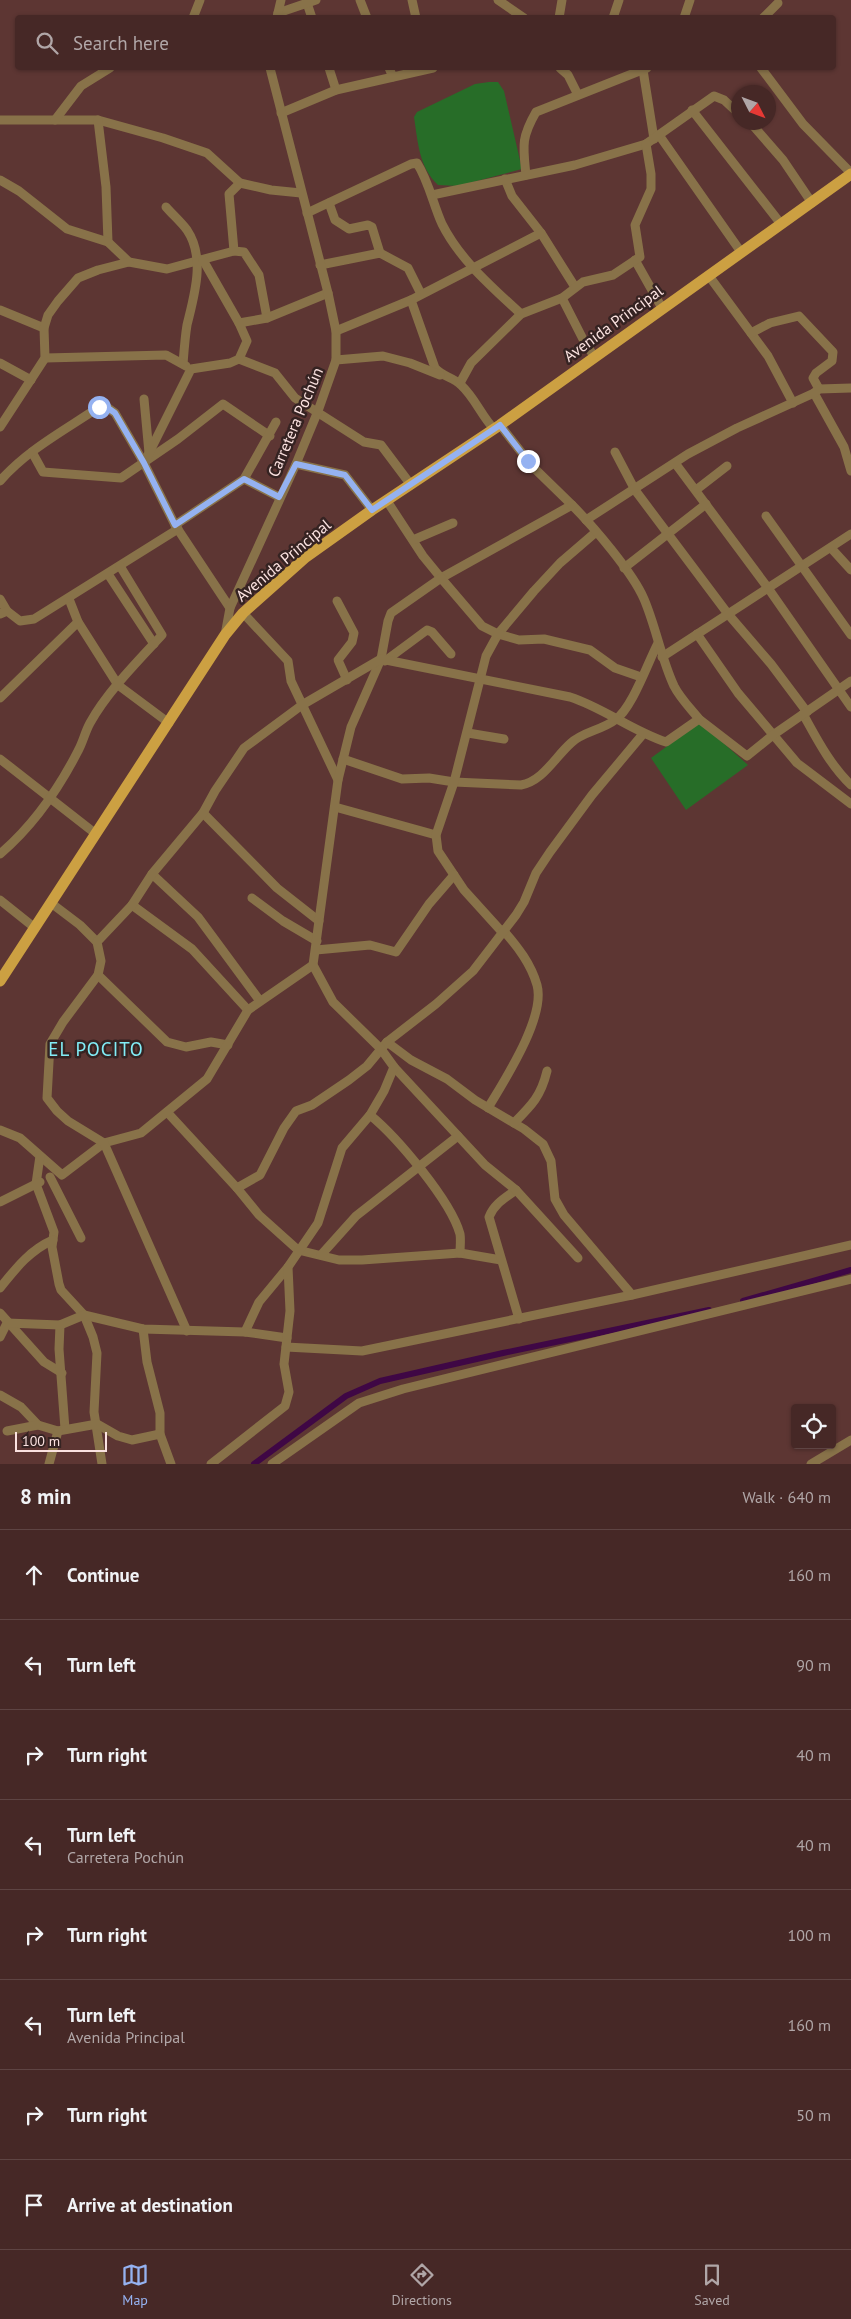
<!DOCTYPE html>
<html lang="en">
<head>
<meta charset="utf-8">
<style>
	body { margin:0; font-family:"PT Sans",sans-serif; background:#4d302e; color:#f1f3f6 }
	.controls { position:absolute; right:15px; bottom:15px; display:grid; overflow:hidden; border-radius:5px; box-shadow:0 1px 4px #0004 }
	.controls button { width:45px; height:45px; display:grid; place-items:center; padding:0; border:0; border-bottom:1px solid #5e4443; background:#462826; color:#f1f3f6; font:25px sans-serif }
	.compass { position:absolute; left:731px; top:85px; width:45px; height:45px; border-radius:50%; background:#462826; box-shadow:0 1px 4px #0004; rotate:132deg }
	.scale { position:absolute; left:15px; bottom:12px; width:92px; box-sizing:border-box; padding-left:5px; border:2px solid #fbe2e0; border-top:0; font-size:14px; line-height:18px; white-space:nowrap; color:#fbe2e0; -webkit-text-stroke:4px #352322; paint-order:stroke }
	.stop { position:absolute; width:15px; height:15px; margin:-11px; border:4px solid #95b2f1; border-radius:50%; background:#fff }
	.stop.end { background:#95b2f1; border-color:#fff; box-shadow:0 1px 5px #0008 }
	.list { margin:0; padding:0; list-style:none }
	h2 { display:flex; justify-content:space-between; align-items:center; height:65px; margin:0; padding:0 20px; font-size:21px }
	h2 small { font-size:16px; font-weight:400; color:#b0a6a7 }
	.list li { display:grid; grid-template-columns:32px 1fr auto; gap:15px; align-items:center; box-sizing:border-box; height:90px; padding:0 20px; border-top:1px solid #5e4443 }
	.list b { display:block; font-size:19px; white-space:nowrap }
	.list p { margin:0; font-size:16px; white-space:nowrap; color:#b0a6a7 }
	.list em { font-size:16px; font-style:normal; color:#b0a6a7 }
	.icon { flex:none; width:28px; height:28px; fill:none; stroke:currentColor; stroke-width:2; stroke-linecap:round; stroke-linejoin:round }
	.map { position:relative; flex:none; width:851px; height:1464px; overflow:hidden }
	.search { position:absolute; background:#462826; box-shadow:0 1px 4px #0004; left:15px; right:15px; top:15px; height:55px; display:flex; align-items:center; gap:12px; box-sizing:border-box; padding:0 18px; border-radius:5px; color:#b0a6a7; font-size:19px }
	.sheet { height:785px; background:#462826 }
	nav { display:flex; justify-content:space-around; align-items:center; box-sizing:border-box; height:70px; border-top:1px solid #5e4443; background:#462826; font-size:14px; color:#b0a6a7 }
	nav a { display:grid; justify-items:center; gap:2px }
	nav .on { color:#95b2f1 }
	.map>svg:first-child { display:block }
	.green { fill:#276d28 }
	.lines { fill:none; stroke-linecap:round; stroke-linejoin:round }
	.canal { stroke:#3f0745; stroke-width:6 }
	.minor { stroke:#887249; stroke-width:9 }
	.major { stroke:#cca042; stroke-width:11 }
	.route { stroke:#95b2f1; stroke-width:6 }
	.labels { text-anchor:middle; dominant-baseline:central; stroke-width:5; stroke-linejoin:round; paint-order:stroke }
	.street-label { font-size:16px; fill:#fbe2e0; stroke:#352322 }
	.quarter-label { font-size:19px; letter-spacing:1px; fill:#82edf7; stroke:#352322 }
</style>
</head>
<body>
<div class="map">
<svg width="851" height="1464" viewBox="0 0 851 1464">
	<rect width="100%" height="100%" fill="#5d3633"/>
	<g class="green">
		<path d="M489 82H498L504 91 522 169 458 186 438 185C419 167 418 143 414 117L417 112 475 84Z"/>
		<path d="M700 722 748 765 686 810 651 758Z"/>
	</g>
	<g class="lines">
		<g class="canal">
			<path d="M743 1301 851 1270"/>
			<path d="M254 1464 346 1396 380 1381 503 1353 709 1310"/>
		</g>
		<g class="minor">
			<path d="M360 0 367 18"/>
			<path d="M412 0 416 18"/>
			<path d="M498 0 524 18"/>
			<path d="M307 3 312 18"/>
			<path d="M278 13 316 0"/>
			<path d="M277 17 281 0"/>
			<path d="M193 18 200 0"/>
			<path d="M559 18 562 0"/>
			<path d="M613 18 619 0"/>
			<path d="M684 18 690 0"/>
			<path d="M763 18 778 3"/>
			<path d="M329 68 336 90"/>
			<path d="M389 68 393 77"/>
			<path d="M560 68 568 75 578 95"/>
			<path d="M761 68 803 124 851 173"/>
			<path d="M643 70 654 139"/>
			<path d="M692 110 781 224"/>
			<path d="M281 113 336 90 433 68"/>
			<path d="M0 120H98L163 138 207 153 240 183 271 190 301 193"/>
			<path d="M55 120 81 86 110 68"/>
			<path d="M98 120 106 187 108 242"/>
			<path d="M750 122 783 160 812 203"/>
			<path d="M659 135 741 252"/>
			<path d="M526 175C523 146 521 138 536 112L647 68"/>
			<path d="M505 179 512 196 541 233 575 287"/>
			<path d="M0 180 19 191 67 229 108 242 129 262 167 269 234 251"/>
			<path d="M240 183 229 194 234 251 244 252 259 275 267 318"/>
			<path d="M432 195 575 165 646 144 714 96 724 100 738 113"/>
			<path d="M329 203 335 220 349 229 368 225 372 227 380 253"/>
			<path d="M166 207C173 215 181 222 187 230 206 258 194 296 187 325 185 337 184 351 183 364"/>
			<path d="M307 213 411 164 417 163C429 182 433 204 442 224 460 260 492 287 521 314"/>
			<path d="M203 260 239 323"/>
			<path d="M635 260 662 308"/>
			<path d="M320 265 380 253 408 268 421 294"/>
			<path d="M709 276 768 356 793 403"/>
			<path d="M562 298 585 343 594 356"/>
			<path d="M411 300 435 368C443 377 453 377 461 385 475 398 481 415 494 429"/>
			<path d="M0 310 44 328"/>
			<path d="M336 331 411 300 541 233"/>
			<path d="M751 333 770 323 799 316 833 352 832 361 816 373 813 378 819 389"/>
			<path d="M45 358 166 355 186 366"/>
			<path d="M239 359 275 373 295 398 364 442 381 445 411 485"/>
			<path d="M336 360 383 356 410 363 440 375"/>
			<path d="M0 363 31 380"/>
			<path d="M460 383 471 363 521 314 562 298 583 282 613 275 640 257 635 225 651 189V174L646 144"/>
			<path d="M814 393 844 447 851 471"/>
			<path d="M144 399 149 453"/>
			<path d="M0 427 45 358 44 328 48 315 58 301 78 278 98 270 129 262"/>
			<path d="M32 452 43 472 121 478 178 439 223 404 270 436"/>
			<path d="M615 452 635 490 728 614 771 664 807 712"/>
			<path d="M144 463 191 369 230 363 239 359 247 341 239 323 267 318 328 293"/>
			<path d="M675 463 768 588 851 707"/>
			<path d="M296 464 345 475 372 510"/>
			<path d="M244 479 279 497"/>
			<path d="M0 481C27 450 65 430 99 407L108 408 115 413 144 463 175 525 230 608"/>
			<path d="M696 490 727 466"/>
			<path d="M387 501 423 556 441 578 572 505 532 466 500 425"/>
			<path d="M766 516 851 635"/>
			<path d="M586 520 688 454 737 428 814 393 819 389 851 388"/>
			<path d="M175 525 244 479 276 422"/>
			<path d="M413 540 453 523"/>
			<path d="M831 548 851 570"/>
			<path d="M624 568 706 504"/>
			<path d="M108 574 154 644"/>
			<path d="M0 599 7 611"/>
			<path d="M69 599 78 622 118 685 169 723"/>
			<path d="M337 601 354 633 352 642 338 660 347 680"/>
			<path d="M243 613 288 661 291 681 338 780"/>
			<path d="M0 614 7 611 20 621 34 619 178 529"/>
			<path d="M697 634 738 693 797 763 851 804"/>
			<path d="M225 635 230 608 296 464 318 411 336 360V331L328 293 270 68"/>
			<path d="M662 657 851 534"/>
			<path d="M385 661 427 630 432 632 451 654"/>
			<path d="M0 698 78 622"/>
			<path d="M803 714C817 739 830 765 851 785"/>
			<path d="M699 719 747 756 773 735 851 681"/>
			<path d="M468 733 504 739"/>
			<path d="M0 759 96 834"/>
			<path d="M343 759 402 779 429 778 454 782 521 785C543 781 555 757 571 743 582 732 602 730 615 720 632 709 648 662 658 643"/>
			<path d="M335 807 436 835"/>
			<path d="M203 813 277 888 319 921"/>
			<path d="M0 854C34 825 58 790 78 751 83 742 85 732 90 723 107 692 138 661 162 635L120 566"/>
			<path d="M152 874 198 917 260 1001"/>
			<path d="M252 898 283 921 317 941"/>
			<path d="M0 900 35 928"/>
			<path d="M51 903 80 925 97 942"/>
			<path d="M132 905 192 949 248 1010"/>
			<path d="M502 932 464 890 438 851 436 835 454 782 486 656 498 634 534 591 560 563 596 532"/>
			<path d="M316 950 370 945 396 952 429 904 454 875"/>
			<path d="M98 975 167 1042 186 1047 211 1042 228 1045"/>
			<path d="M387 1042 411 1060 447 1079 475 1100 524 1129 543 1144 551 1161 555 1199 564 1215 632 1295"/>
			<path d="M488 1108C504 1081 546 1017 537 985 531 964 518 947 503 930"/>
			<path d="M167 1112 237 1188 259 1215 298 1250 339 1260H362L460 1253 501 1260"/>
			<path d="M370 1115C397 1137 451 1201 460 1234 461 1240 460 1247 460 1253"/>
			<path d="M514 1123C532 1105 541 1096 547 1071"/>
			<path d="M0 1130 20 1138 62 1175 104 1143 141 1133 207 1079 248 1010 313 965"/>
			<path d="M40 1156 36 1184 54 1232 52 1247 59 1284 61 1290 84 1315 93 1337 97 1353 94 1412 102 1464"/>
			<path d="M50 1177 81 1238"/>
			<path d="M237 1188 260 1175 284 1128 296 1111 312 1105 349 1080 367 1066 387 1042 436 1004 473 971 516 915 524 902 536 873 550 852 592 795 643 734"/>
			<path d="M516 1190C505 1198 494 1204 489 1217L519 1319"/>
			<path d="M0 1202 40 1182"/>
			<path d="M321 1255 356 1216 458 1136"/>
			<path d="M578 1258 516 1190 485 1165 394 1067 381 1049 333 1002 313 965 338 780 351 727 381 659 388 621 391 613 441 578 482 626 498 634 519 640 544 639 590 650 615 668 641 677"/>
			<path d="M0 1288C16 1268 30 1250 53 1240"/>
			<path d="M0 1313 44 1362 62 1373"/>
			<path d="M60 1325 59 1349 65 1429"/>
			<path d="M143 1329 147 1362 160 1413V1434L171 1464"/>
			<path d="M187 1331 104 1143 68 1121 57 1111 47 1098 50 1044 63 1022 98 975 101 961 97 942 132 905 152 874 203 813 215 791 244 748 302 705 381 659 570 697C604 708 632 731 666 742L699 719C691 709 680 698 674 686 661 658 656 627 644 599 633 573 593 526 572 505"/>
			<path d="M245 1332 259 1302 288 1267"/>
			<path d="M0 1337 7 1323 60 1325 84 1315 143 1329 245 1332 287 1338"/>
			<path d="M286 1347 362 1351 632 1295 851 1245"/>
			<path d="M0 1395 21 1407 38 1425"/>
			<path d="M7 1431 38 1425 58 1431 97 1424 118 1436 132 1440 160 1434"/>
			<path d="M49 1464 58 1431"/>
			<path d="M211 1464 285 1406 289 1392 284 1364 290 1311 288 1267 318 1223 342 1148 370 1115 384 1091 394 1067"/>
			<path d="M272 1464 359 1403 403 1389 851 1279"/>
			<path d="M811 1464 851 1440"/>
		</g>
		<path class="major" d="M0 981 225 635 243 613 306 557 372 510 500 425 851 174"/>
	</g>
	<g class="lines">
		<path class="route" d="M99 407 108 408 115 413 144 463 175 525 244 479 279 497 296 464 345 475 372 510 500 425 528 461"/>
	</g>
	<g class="labels">
		<g class="street-label">
			<text transform="translate(613 323) rotate(-36)">Avenida Principal</text>
			<text transform="translate(295 422) rotate(-67)">Carretera Pochún</text>
			<text transform="translate(283 560) rotate(-40)">Avenida Principal</text>
		</g>
		<g class="quarter-label">
			<text x="96" y="1049">EL POCITO</text>
		</g>
	</g>
</svg>
<div class="controls">
<button><svg class="icon" aria-label="locate" viewBox="0 0 24 24"><circle cx="12" cy="12" r="6"/><path d="M12 2v4M12 18v4M2 12h4M18 12h4"/></svg></button>
</div>
<svg class="compass" viewBox="-18 -18 36 36"><path d="M0-13l5 13h-10z" fill="#e53935"/><path d="M0 13l5-13h-10z" fill="#b0a6a7"/></svg>
<div class="scale">100 m</div>
<div class="stop" style="left:99px;top:407px"></div>
<div class="stop end" style="left:528px;top:461px"></div>
<div class="search"><svg class="icon" aria-label="search" viewBox="0 0 24 24"><circle cx="10" cy="10" r="6"/><path d="M15 15l6 6"/></svg>Search here</div>
</div>
<section class="sheet">
<h2>8 min<small>Walk · 640 m</small></h2>
<ul class="list">
<li><svg class="icon" aria-label="ahead" viewBox="0 0 24 24"><path d="M12 20V5M6 11l6-6 6 6"/></svg><div><b>Continue</b></div><em>160 m</em></li>
<li><svg class="icon" aria-label="left" viewBox="0 0 24 24"><path d="M17 20v-9H6M10 6l-5 5 5 5"/></svg><div><b>Turn left</b></div><em>90 m</em></li>
<li><svg class="icon" aria-label="right" viewBox="0 0 24 24"><path d="M7 20v-9h11M14 6l5 5-5 5"/></svg><div><b>Turn right</b></div><em>40 m</em></li>
<li><svg class="icon" aria-label="left" viewBox="0 0 24 24"><path d="M17 20v-9H6M10 6l-5 5 5 5"/></svg><div><b>Turn left</b><p>Carretera Pochún</p></div><em>40 m</em></li>
<li><svg class="icon" aria-label="right" viewBox="0 0 24 24"><path d="M7 20v-9h11M14 6l5 5-5 5"/></svg><div><b>Turn right</b></div><em>100 m</em></li>
<li><svg class="icon" aria-label="left" viewBox="0 0 24 24"><path d="M17 20v-9H6M10 6l-5 5 5 5"/></svg><div><b>Turn left</b><p>Avenida Principal</p></div><em>160 m</em></li>
<li><svg class="icon" aria-label="right" viewBox="0 0 24 24"><path d="M7 20v-9h11M14 6l5 5-5 5"/></svg><div><b>Turn right</b></div><em>50 m</em></li>
<li><svg class="icon" aria-label="arrive" viewBox="0 0 24 24"><path d="M6 21V4h12l-3 4 3 4H6"/></svg><div><b>Arrive at destination</b></div></li>
</ul>
</section>
<nav>
<a class="on"><svg class="icon" aria-label="map" viewBox="0 0 24 24"><path d="M3 6l6-2 6 2 6-2v14l-6 2-6-2-6 2zM9 4v14M15 6v14"/></svg>Map</a>
<a><svg class="icon" aria-label="directions" viewBox="0 0 24 24"><path d="M12 3l9 9-9 9-9-9zM9 14v-3h6M13 9l2 2-2 2"/></svg>Directions</a>
<a><svg class="icon" aria-label="saved" viewBox="0 0 24 24"><path d="M7 4h10v16l-5-4-5 4z"/></svg>Saved</a>
</nav>
</body>
</html>
